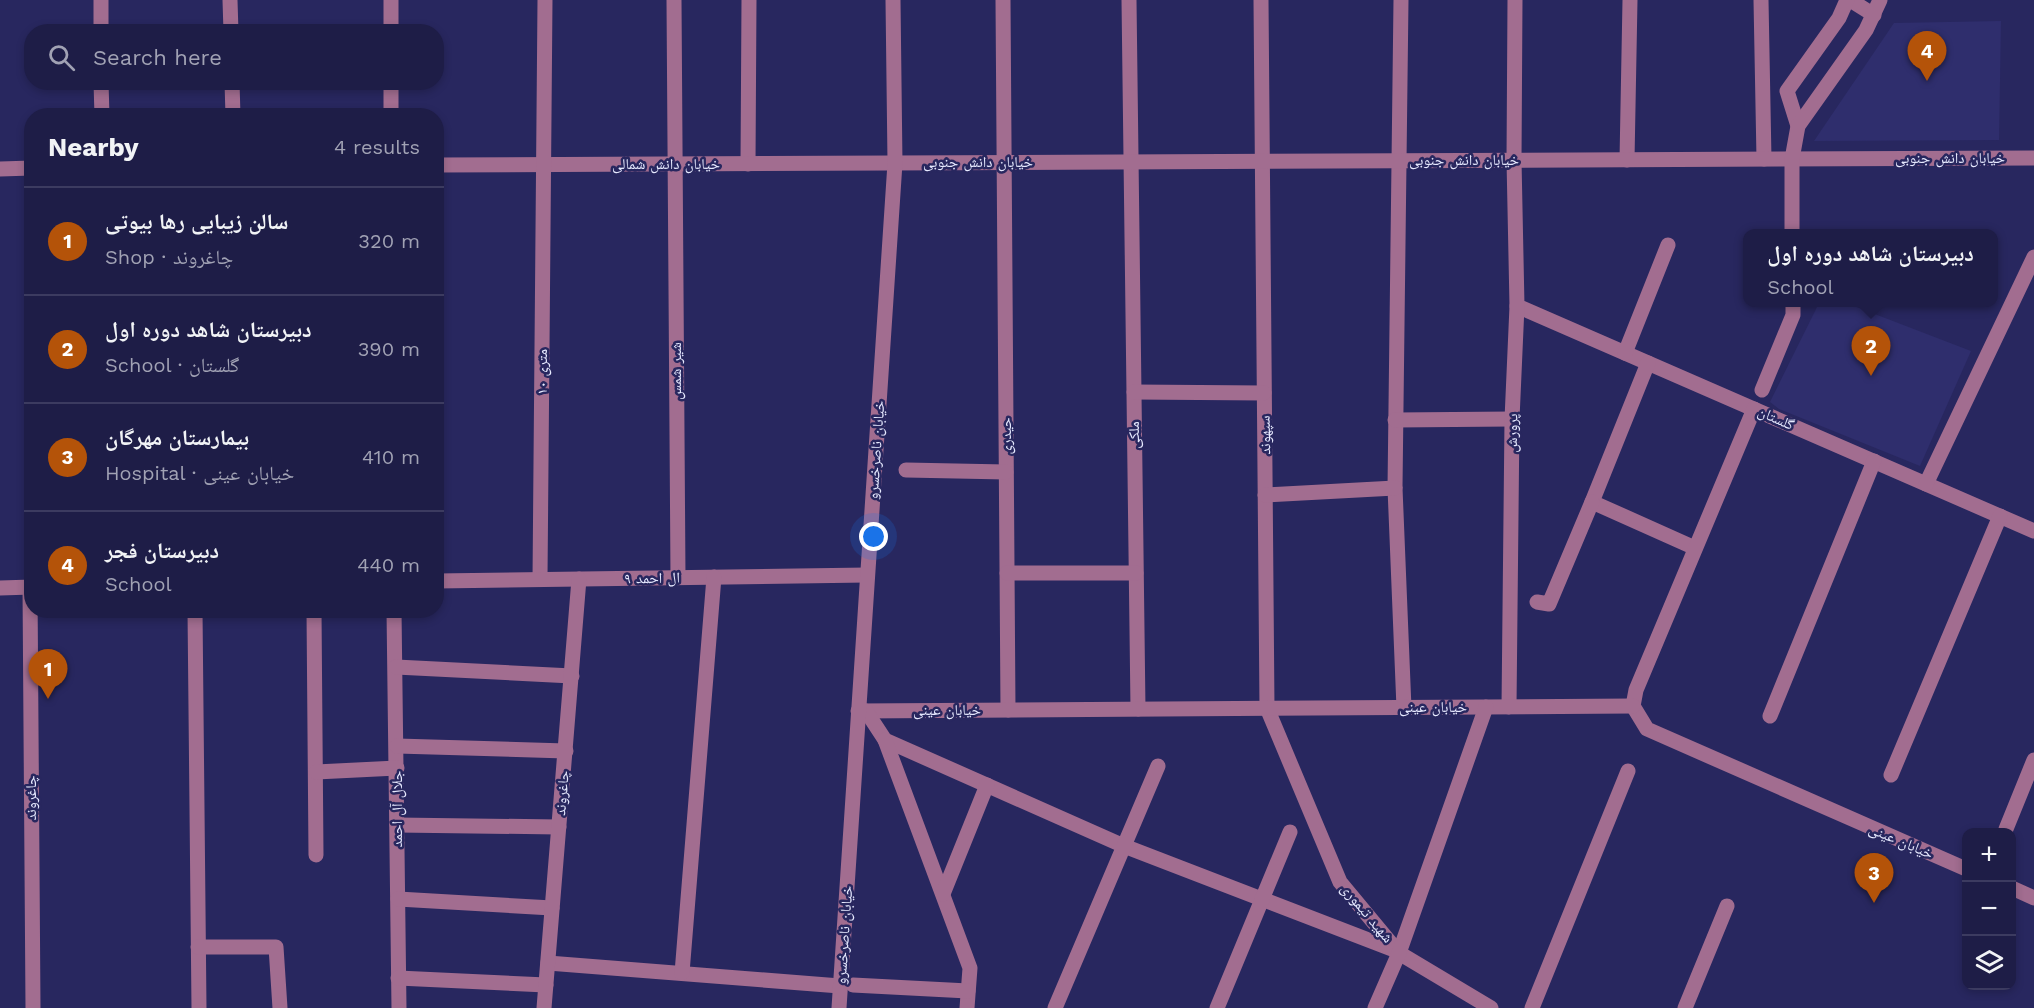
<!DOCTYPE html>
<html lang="en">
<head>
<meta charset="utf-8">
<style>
	body { margin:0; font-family:"Work Sans","Noto Naskh Arabic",sans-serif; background:#2b2a52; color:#f1f3f6 }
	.controls { position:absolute; right:18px; bottom:18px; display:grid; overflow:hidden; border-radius:12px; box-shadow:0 3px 9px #0003 }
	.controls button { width:54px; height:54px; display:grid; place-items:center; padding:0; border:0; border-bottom:2px solid #3c3b60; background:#1e1d47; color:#f1f3f6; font:30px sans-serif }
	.you { position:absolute; left:874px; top:537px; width:21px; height:21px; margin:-15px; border:4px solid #fff; border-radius:50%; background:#1a73e8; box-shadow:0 0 0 9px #1a73e833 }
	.badge { display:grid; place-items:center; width:39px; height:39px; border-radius:50%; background:#b45309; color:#fff; font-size:20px; font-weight:700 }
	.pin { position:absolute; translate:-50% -50px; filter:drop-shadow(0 2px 3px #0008) }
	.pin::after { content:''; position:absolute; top:32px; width:21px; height:18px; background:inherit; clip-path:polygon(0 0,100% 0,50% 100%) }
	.popup { position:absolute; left:1743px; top:229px; width:255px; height:78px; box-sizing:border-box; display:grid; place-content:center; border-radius:12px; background:#1e1d47; filter:drop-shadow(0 2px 4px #0005); font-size:20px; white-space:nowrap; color:#a1a2b4 }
	.popup b { font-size:22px; color:#f1f3f6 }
	.popup::after { content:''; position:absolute; left:50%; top:100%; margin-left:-12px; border:12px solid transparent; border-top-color:#1e1d47 }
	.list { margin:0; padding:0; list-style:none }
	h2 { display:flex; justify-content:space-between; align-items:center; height:78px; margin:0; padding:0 24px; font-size:26px }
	h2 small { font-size:20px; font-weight:400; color:#a1a2b4 }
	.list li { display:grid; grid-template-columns:39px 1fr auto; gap:18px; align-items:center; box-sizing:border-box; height:108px; padding:0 24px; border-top:2px solid #3c3b60 }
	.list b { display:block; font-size:22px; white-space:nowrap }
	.list p { margin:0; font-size:20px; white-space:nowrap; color:#a1a2b4 }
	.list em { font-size:20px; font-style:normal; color:#a1a2b4 }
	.icon { flex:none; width:33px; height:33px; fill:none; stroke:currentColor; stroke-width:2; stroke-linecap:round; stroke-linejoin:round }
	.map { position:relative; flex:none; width:2034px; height:1008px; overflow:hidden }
	.search { position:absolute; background:#1e1d47; box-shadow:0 3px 9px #0003; left:24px; top:24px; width:420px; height:66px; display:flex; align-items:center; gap:15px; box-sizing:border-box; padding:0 21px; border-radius:24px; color:#a1a2b4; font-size:22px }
	.panel { position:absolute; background:#1e1d47; box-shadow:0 3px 9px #0003; left:24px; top:108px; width:420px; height:510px; border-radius:24px }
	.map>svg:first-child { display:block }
	.built { fill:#2f2e6d }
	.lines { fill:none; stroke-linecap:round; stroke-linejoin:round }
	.minor { stroke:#a26d90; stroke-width:15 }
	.labels { text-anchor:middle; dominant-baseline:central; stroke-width:5; stroke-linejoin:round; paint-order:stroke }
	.street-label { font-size:15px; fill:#e7eaff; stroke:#28275f }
</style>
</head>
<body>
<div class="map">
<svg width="2034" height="1008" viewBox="0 0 2034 1008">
	<rect width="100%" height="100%" fill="#28275f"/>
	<g class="built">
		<path d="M2001 21 1999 140 1814 141 1894 23Z"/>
		<path d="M1819 303H1846L1971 351 1920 466 1779 409 1770 402Z"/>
	</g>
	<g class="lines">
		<g class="minor">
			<path d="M101 0V32"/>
			<path d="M230 0 231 32"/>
			<path d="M391 0V32"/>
			<path d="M674 0 678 577"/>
			<path d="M1003 0 1008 710"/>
			<path d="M1129 0 1138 709"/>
			<path d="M1261 0 1267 708 1340 882 1399 953 1491 1008"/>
			<path d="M1401 0 1395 488 1404 708"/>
			<path d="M1761 0 1764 159"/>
			<path d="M1850 0 1874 15"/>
			<path d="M101 82 102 116"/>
			<path d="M232 82 233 116"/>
			<path d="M391 82V116"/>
			<path d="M1798 126 1787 91 1839 18 1847 0"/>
			<path d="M1627 160 1630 0"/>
			<path d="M748 164 749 0"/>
			<path d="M436 165 2034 158"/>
			<path d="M0 169 32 168"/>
			<path d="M1792 234V159L1798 126 1866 30 1880 0"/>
			<path d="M1517 306 2034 531"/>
			<path d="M1625 353 1668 245"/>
			<path d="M1648 363 1592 502 1695 548"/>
			<path d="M1762 390 1793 315V302"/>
			<path d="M1134 392 1264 393"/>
			<path d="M1395 420 1512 419"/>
			<path d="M906 470 1006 472"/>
			<path d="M1926 484 2034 257"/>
			<path d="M1265 495 1395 488"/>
			<path d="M1007 573H1136"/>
			<path d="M540 579 545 0"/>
			<path d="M436 581 867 575"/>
			<path d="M30 587 33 1008"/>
			<path d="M0 588 32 587"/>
			<path d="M1537 602 1549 604 1592 502"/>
			<path d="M195 610 199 1008"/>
			<path d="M314 610 316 855"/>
			<path d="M394 610 399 1008"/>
			<path d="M396 667 572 676"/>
			<path d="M1633 706 1647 729 1966 869"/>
			<path d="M1633 706 1636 690 1754 409"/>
			<path d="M1509 707 1512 419 1517 306 1514 160 1515 0"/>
			<path d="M858 711 1633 706"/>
			<path d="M866 711 885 740 1124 846 1397 951"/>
			<path d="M1770 716 1874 461"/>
			<path d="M885 740 970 968 967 1008"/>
			<path d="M397 746 566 751"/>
			<path d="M316 772 397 768"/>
			<path d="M1891 775 2000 516"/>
			<path d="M397 825 559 827"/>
			<path d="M2006 829 2034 760"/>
			<path d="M2012 888 2034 898"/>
			<path d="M943 894 987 785"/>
			<path d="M398 899 552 908"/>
			<path d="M198 947H276L280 1008"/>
			<path d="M548 963 840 986"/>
			<path d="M682 973 714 577"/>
			<path d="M398 978 546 985"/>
			<path d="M853 985 968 991"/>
			<path d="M544 1008 579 579"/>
			<path d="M839 1008 895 163 893 0"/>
			<path d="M1055 1008 1158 766"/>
			<path d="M1217 1008 1290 832"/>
			<path d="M1375 1008 1399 953 1486 707"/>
			<path d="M1532 1008 1628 771"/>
			<path d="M1685 1008 1727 906"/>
		</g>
	</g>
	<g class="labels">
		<g class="street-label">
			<text x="1950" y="158">خیابان دانش جنوبی</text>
			<text x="1464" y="160">خیابان دانش جنوبی</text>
			<text x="978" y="162">خیابان دانش جنوبی</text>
			<text x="666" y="164">خیابان دانش شمالی</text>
			<text transform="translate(676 371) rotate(-90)">شیر شمس</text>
			<text transform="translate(542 372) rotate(-90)">۱۰ متری</text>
			<text transform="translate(1776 418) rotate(24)">گلستان</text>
			<text transform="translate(1512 433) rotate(-89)">پرورش</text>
			<text transform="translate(1134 435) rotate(-91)">ملکی</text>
			<text transform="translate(1265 435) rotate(-91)">سپهوند</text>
			<text transform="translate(1006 436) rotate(-90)">حیدری</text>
			<text transform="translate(876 450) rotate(-86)">خیابان ناصرخسرو</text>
			<text transform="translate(652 578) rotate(-1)">ال احمد ۹</text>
			<text x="1433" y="707">خیابان عینی</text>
			<text x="947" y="710">خیابان عینی</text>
			<text transform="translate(562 793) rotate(-85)">چاغروند</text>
			<text transform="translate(31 798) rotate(-90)">چاغروند</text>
			<text transform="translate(397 809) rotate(-90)">جلال آل احمد</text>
			<text transform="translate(1901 841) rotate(23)">خیابان عینی</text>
			<text transform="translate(1367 913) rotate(50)">شهید تیموری</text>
			<text transform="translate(844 935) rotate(-86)">خیابان ناصرخسرو</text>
		</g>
	</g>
</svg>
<div class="controls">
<button>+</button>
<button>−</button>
<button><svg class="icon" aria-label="layers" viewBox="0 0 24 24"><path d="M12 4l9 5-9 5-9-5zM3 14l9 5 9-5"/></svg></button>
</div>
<div class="you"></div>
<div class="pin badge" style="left:48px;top:699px">1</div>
<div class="pin badge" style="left:1871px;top:376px">2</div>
<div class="popup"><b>دبیرستان شاهد دوره اول</b>School</div>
<div class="pin badge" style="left:1874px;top:903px">3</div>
<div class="pin badge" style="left:1927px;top:81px">4</div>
<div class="search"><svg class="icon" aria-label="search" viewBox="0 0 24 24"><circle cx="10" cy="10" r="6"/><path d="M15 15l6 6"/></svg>Search here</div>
<section class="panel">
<h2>Nearby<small>4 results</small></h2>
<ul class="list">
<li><span class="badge">1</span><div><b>سالن زیبایی رها بیوتی</b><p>Shop · چاغروند</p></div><em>320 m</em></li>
<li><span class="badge">2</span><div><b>دبیرستان شاهد دوره اول</b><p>School · گلستان</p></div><em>390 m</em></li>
<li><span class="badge">3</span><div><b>بیمارستان مهرگان</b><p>Hospital · خیابان عینی</p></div><em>410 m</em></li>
<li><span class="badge">4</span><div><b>دبیرستان فجر</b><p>School</p></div><em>440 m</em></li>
</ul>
</section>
</div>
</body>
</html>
